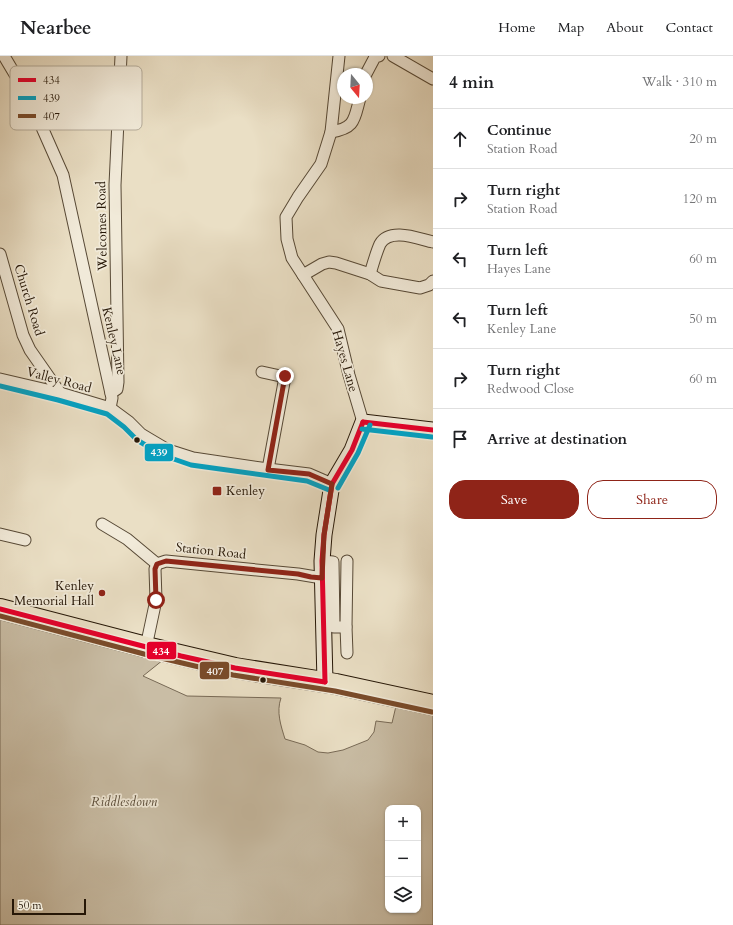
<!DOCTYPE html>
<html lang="en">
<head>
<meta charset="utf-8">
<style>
	body { margin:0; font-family:Cardo,serif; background:#f6f6f6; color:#202124 }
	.controls { position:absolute; right:12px; bottom:12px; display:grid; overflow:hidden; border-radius:8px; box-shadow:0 1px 3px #0004 }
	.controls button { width:36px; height:36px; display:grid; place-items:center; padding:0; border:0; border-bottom:1px solid #e0e0e0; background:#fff; color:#202124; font:20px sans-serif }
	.compass { position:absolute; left:337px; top:12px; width:36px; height:36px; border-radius:50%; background:#fff; box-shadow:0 1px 3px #0004; rotate:162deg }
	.scale { position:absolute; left:12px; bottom:10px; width:74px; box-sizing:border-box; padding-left:4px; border:2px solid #261707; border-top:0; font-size:11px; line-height:14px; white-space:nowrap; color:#261707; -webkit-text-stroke:3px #f1ead9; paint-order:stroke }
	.stop { position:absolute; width:12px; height:12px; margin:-9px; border:3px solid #8f2418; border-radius:50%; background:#fff }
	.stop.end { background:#8f2418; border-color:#fff; box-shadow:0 1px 4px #0008 }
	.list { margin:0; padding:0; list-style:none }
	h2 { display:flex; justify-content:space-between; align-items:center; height:52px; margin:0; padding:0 16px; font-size:17px }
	h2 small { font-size:13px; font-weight:400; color:#757577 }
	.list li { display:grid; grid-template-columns:26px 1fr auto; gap:12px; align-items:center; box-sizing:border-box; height:60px; padding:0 16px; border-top:1px solid #e0e0e0 }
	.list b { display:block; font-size:15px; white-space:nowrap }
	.list p { margin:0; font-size:13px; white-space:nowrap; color:#757577 }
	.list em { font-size:13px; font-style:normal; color:#757577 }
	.actions { display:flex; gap:8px; padding:12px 16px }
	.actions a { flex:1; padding:9px 0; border:1px solid #8f2418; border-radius:16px; text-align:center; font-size:14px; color:#8f2418 }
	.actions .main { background:#8f2418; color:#fff }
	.icon { flex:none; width:22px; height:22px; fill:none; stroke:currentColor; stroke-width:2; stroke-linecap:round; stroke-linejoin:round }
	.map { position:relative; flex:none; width:433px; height:869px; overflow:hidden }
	header { display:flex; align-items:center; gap:24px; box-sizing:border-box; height:56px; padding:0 20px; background:#fff; border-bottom:1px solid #e0e0e0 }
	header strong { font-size:19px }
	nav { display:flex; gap:22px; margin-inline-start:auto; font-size:14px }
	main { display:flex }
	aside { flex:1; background:#fff }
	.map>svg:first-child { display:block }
	.green { fill:#c9bda5; stroke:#786a56; fill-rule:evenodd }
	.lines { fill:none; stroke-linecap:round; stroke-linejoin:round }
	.street-casing { stroke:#574936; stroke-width:13 }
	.secondary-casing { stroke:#261707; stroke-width:17 }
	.highway-casing { stroke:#261707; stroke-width:22 }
	.street { stroke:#f1ead9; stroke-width:11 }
	.secondary { stroke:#f1ead9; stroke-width:15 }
	.highway { stroke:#eadfc5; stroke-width:20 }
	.bus-1-casing { stroke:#f1ead9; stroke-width:8 }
	.bus-2-casing { stroke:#f1ead9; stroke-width:8 }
	.bus-3-casing { stroke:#f1ead9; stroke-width:8 }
	.bus-1 { stroke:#e4002b; stroke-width:5 }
	.bus-2 { stroke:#02a2c4; stroke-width:5 }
	.bus-3 { stroke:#7a4b2a; stroke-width:5 }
	.route { stroke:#8f2418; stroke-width:5 }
	.bus-dot { fill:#261707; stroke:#f1ead9; stroke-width:1.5 }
	.poi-dot { fill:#8f2418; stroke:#f1ead9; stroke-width:1.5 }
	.labels { text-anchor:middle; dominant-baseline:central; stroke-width:3.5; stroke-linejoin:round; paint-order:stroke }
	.street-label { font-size:13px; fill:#261707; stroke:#f1ead9 }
	.poi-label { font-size:13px; fill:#261707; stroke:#f1ead9; text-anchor:start }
	.park-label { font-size:13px; font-style:italic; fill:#574936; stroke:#f1ead9 }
	.key { fill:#f1ead9; stroke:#b4ab9a; stroke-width:1 }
	.key-label { font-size:11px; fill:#261707 }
	.line-badge { stroke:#f1ead9; stroke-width:1.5 }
	.badge-label { font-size:11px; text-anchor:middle; font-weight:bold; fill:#fff }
</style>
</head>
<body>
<header>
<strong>Nearbee</strong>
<nav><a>Home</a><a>Map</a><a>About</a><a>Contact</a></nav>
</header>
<main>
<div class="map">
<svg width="433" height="869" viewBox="0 0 433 869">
	<rect width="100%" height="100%" fill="#eadfc5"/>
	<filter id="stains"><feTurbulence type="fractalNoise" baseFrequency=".005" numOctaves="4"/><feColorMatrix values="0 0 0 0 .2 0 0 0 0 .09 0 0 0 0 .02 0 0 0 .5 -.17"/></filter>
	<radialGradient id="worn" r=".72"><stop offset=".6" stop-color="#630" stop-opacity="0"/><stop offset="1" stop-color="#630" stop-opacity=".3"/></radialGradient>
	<path class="green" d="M0 562 163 604 143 620 187 640 281 642C276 656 281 670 285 683L305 689 318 696 328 697 343 694 368 684 374 676 376 665 392 667 396 650 433 659V869H0ZM388 752H418V854H388Z"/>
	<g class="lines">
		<g class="street-casing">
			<g id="street">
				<path d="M4 0 29 42 63 119 112 342 110 352"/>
				<path d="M339 0 331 76 321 108 298 141 286 161 287 183 292 202 338 273 349 319 363 366"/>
				<path d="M393 0 433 23"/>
				<path d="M366 18 375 1 379 0"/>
				<path d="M331 76C356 72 354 63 360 42"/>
				<path d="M0 198 23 279 30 294 60 337"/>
				<path d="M370 218C373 208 376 197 380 188 390 171 419 183 433 186"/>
				<path d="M303 219 322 208 329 206 336 207 370 218 381 225 420 232 429 229 433 225"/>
				<path d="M262 316 285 321 268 413"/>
				<path d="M0 323 60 337 110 352 129 366 141 378 151 384 168 394 193 402 268 413 309 418 332 428"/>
				<path d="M111 337 117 333 118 326 115 129 121 0"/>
				<path d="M102 468 127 483 157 508"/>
				<path d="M0 478 25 484"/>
				<path d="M322 505 333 506 334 571H346"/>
				<path d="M347 505 346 571 347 597"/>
				<path d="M146 591 156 544 155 513 157 508 166 505 298 518 322 522"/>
			</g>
		</g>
		<g class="secondary-casing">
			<path id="secondary" d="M325 626 322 505 324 479 332 428 352 394 363 366 433 374"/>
		</g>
		<g class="highway-casing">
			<path id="highway" d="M0 553 146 591 235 612 336 628 433 649"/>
		</g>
		<use href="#street" class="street"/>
		<use href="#secondary" class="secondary"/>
		<use href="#highway" class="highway"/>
		<g class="bus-1-casing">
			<g id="bus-1">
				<path d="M363 366 433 374"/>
				<path d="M0 553 181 600 235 612 325 626"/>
				<path d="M325 626 322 505 324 479 332 428 352 394 363 366"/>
			</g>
		</g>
		<g class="bus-2-casing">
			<g id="bus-2">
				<path d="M0 330 58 344 107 358 124 371 137 384 147 390 165 400 191 409 307 425 329 434"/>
				<path d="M362 373 432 381"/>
				<path d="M338 432 358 397 370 369"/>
			</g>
		</g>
		<g class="bus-3-casing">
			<path id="bus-3" d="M0 560 144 598 233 619 335 635 432 656"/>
		</g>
		<use href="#bus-1" class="bus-1"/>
		<use href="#bus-2" class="bus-2"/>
		<use href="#bus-3" class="bus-3"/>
	</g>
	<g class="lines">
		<path class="route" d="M156 544 155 513 157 508 166 505 298 518 311 521 322 522 324 479 332 428 309 418 268 414 285 320"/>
	</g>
	<g class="bus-dot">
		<circle cx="137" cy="384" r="3.5"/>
		<circle cx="263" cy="624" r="3.5"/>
	</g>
	<g class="poi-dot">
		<rect x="212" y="430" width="10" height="10" rx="2"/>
		<circle cx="102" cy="537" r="4"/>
	</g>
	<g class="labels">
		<g class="street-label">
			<text transform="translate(102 170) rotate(-91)">Welcomes Road</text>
			<text transform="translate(29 244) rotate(73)">Church Road</text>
			<text transform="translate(114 285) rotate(77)">Kenley Lane</text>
			<text transform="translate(345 305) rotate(74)">Hayes Lane</text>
			<text transform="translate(59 324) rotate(15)">Valley Road</text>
			<text transform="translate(211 495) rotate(6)">Station Road</text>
		</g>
		<g class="poi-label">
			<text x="226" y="435">Kenley</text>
			<text x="94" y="530" text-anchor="end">Kenley<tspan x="94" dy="15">Memorial Hall</tspan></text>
		</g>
		<g class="park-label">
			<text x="124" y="746">Riddlesdown</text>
		</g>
	</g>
	<rect x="10" y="10" width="132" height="64" rx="6" class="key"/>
	<rect x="18" y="22" width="18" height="4" fill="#e4002b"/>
	<rect x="18" y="40" width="18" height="4" fill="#02a2c4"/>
	<rect x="18" y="58" width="18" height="4" fill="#7a4b2a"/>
	<g class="key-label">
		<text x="43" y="28">434</text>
		<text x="43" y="46">439</text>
		<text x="43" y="64">407</text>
	</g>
	<g class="line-badge">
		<rect x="144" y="387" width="30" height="19" rx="4" fill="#02a2c4"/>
		<rect x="146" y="585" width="31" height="19" rx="4" fill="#e4002b"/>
		<rect x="199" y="605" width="31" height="19" rx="4" fill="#7a4b2a"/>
	</g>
	<g class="badge-label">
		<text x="159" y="400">439</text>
		<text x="161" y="599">434</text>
		<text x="215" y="619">407</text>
	</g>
	<rect width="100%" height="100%" filter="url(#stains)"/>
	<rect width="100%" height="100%" fill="url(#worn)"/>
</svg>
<div class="controls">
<button>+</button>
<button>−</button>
<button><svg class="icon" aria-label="layers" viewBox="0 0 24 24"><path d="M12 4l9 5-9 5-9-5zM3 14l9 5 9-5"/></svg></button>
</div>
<svg class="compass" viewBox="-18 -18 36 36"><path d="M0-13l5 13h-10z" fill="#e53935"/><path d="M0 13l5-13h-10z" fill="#757577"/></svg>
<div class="scale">50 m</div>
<div class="stop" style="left:156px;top:544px"></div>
<div class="stop end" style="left:285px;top:320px"></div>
</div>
<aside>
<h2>4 min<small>Walk · 310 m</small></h2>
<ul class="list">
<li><svg class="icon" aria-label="ahead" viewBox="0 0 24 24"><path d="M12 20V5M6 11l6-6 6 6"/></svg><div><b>Continue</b><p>Station Road</p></div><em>20 m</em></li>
<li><svg class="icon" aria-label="right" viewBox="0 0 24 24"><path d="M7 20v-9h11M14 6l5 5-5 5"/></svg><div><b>Turn right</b><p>Station Road</p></div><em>120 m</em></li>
<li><svg class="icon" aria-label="left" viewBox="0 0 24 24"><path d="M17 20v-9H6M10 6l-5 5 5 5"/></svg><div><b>Turn left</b><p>Hayes Lane</p></div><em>60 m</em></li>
<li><svg class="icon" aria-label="left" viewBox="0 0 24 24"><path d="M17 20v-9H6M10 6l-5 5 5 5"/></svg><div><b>Turn left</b><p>Kenley Lane</p></div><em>50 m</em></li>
<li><svg class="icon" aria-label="right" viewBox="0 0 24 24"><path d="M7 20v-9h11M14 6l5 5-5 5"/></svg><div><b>Turn right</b><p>Redwood Close</p></div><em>60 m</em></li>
<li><svg class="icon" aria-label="arrive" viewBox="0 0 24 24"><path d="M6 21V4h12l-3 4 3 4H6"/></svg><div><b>Arrive at destination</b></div></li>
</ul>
<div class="actions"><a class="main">Save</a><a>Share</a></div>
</aside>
</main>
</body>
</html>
